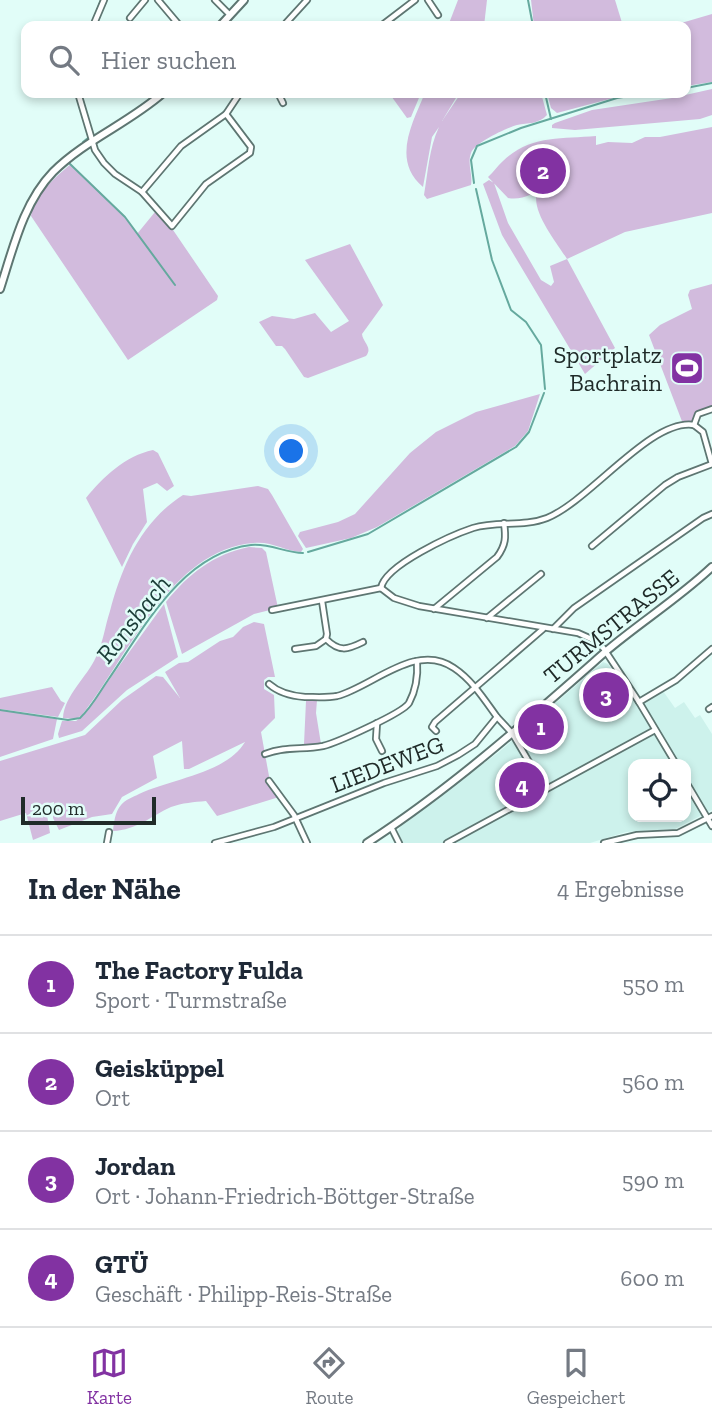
<!DOCTYPE html>
<html lang="de">
<head>
<meta charset="utf-8">
<style>
	body { margin:0; font-family:"Zilla Slab",serif; background:#f2f2f3; color:#1f2937 }
	.controls { position:absolute; right:21px; bottom:21px; display:grid; overflow:hidden; border-radius:14px; box-shadow:0 4px 10px #0003 }
	.controls button { width:63px; height:63px; display:grid; place-items:center; padding:0; border:0; border-bottom:2px solid #e0e1e3; background:#fff; color:#1f2937; font:35px sans-serif }
	.scale { position:absolute; left:21px; bottom:18px; width:135px; box-sizing:border-box; padding-left:7px; border:4px solid #202b29; border-top:0; font-size:19px; line-height:24px; white-space:nowrap; color:#202b29; -webkit-text-stroke:5px #e1fdf8; paint-order:stroke }
	.you { position:absolute; left:292px; top:452px; width:24px; height:24px; margin:-18px; border:5px solid #fff; border-radius:50%; background:#1a73e8; box-shadow:0 0 0 10px #1a73e833 }
	.badge { display:grid; place-items:center; width:46px; height:46px; border-radius:50%; background:#8232a2; color:#fff; font-size:23px; font-weight:700 }
	.pin { position:absolute; translate:-50% -50%; border:4px solid #fff; box-shadow:0 2px 7px #0006 }
	.list { margin:0; padding:0; list-style:none }
	h2 { display:flex; justify-content:space-between; align-items:center; height:91px; margin:0; padding:0 28px; font-size:30px }
	h2 small { font-size:23px; font-weight:400; color:#747a83 }
	.list li { display:grid; grid-template-columns:46px 1fr auto; gap:21px; align-items:center; box-sizing:border-box; height:98px; padding:0 28px; border-top:2px solid #e0e1e3 }
	.list b { display:block; font-size:26px; white-space:nowrap }
	.list p { margin:0; font-size:23px; white-space:nowrap; color:#747a83 }
	.list em { font-size:23px; font-style:normal; color:#747a83 }
	.icon { flex:none; width:38px; height:38px; fill:none; stroke:currentColor; stroke-width:2; stroke-linecap:round; stroke-linejoin:round }
	.map { position:relative; flex:none; width:712px; height:843px; overflow:hidden }
	.search { position:absolute; background:#fff; box-shadow:0 4px 10px #0003; left:21px; right:21px; top:21px; height:77px; display:flex; align-items:center; gap:18px; box-sizing:border-box; padding:0 24px; border-radius:14px; color:#747a83; font-size:26px }
	.sheet { height:483px; background:#fff }
	nav { display:flex; justify-content:space-around; align-items:center; box-sizing:border-box; height:98px; border-top:2px solid #e0e1e3; background:#fff; font-size:19px; color:#747a83 }
	nav a { display:grid; justify-items:center; gap:4px }
	nav .on { color:#8232a2 }
	.map>svg:first-child { display:block }
	.built { fill:#cdf2ec; fill-rule:evenodd }
	.green { fill:#d2bbdd }
	.lines { fill:none; stroke-linecap:round; stroke-linejoin:round }
	.stream { stroke:#65a99e; stroke-width:2 }
	.street-casing { stroke:#5e7672; stroke-width:8 }
	.secondary-casing { stroke:#5e7672; stroke-width:10 }
	.street { stroke:#fff; stroke-width:4.5 }
	.secondary { stroke:#fff; stroke-width:6 }
	.labels { text-anchor:middle; dominant-baseline:central; stroke-width:5; stroke-linejoin:round; paint-order:stroke }
	.poi-label { font-size:24px; fill:#202b29; stroke:#e1fdf8; text-anchor:end }
	.street-label { font-size:24px; fill:#202b29; stroke:#e1fdf8 }
	.water-label { font-size:26px; font-style:italic; fill:#1b3d38; stroke:#e1fdf8 }
</style>
</head>
<body>
<div class="map">
<svg width="712" height="843" viewBox="0 0 712 843">
	<rect width="100%" height="100%" fill="#e1fdf8"/>
	<path class="built" d="M603 662 608 664 638 707 663 691 675 708 684 702 695 718 700 715 712 734V810L675 829 626 832 590 843H403L398 831 401 825 499 752ZM633 764H686V817H633Z"/>
	<g class="green">
		<path d="M458 0H487L484 26H448Z"/>
		<path d="M531 0H615L623 26H534Z"/>
		<path d="M712 14V82L686 86V26H671Z"/>
		<path d="M712 89V115L700 119 575 130 552 128V125L555 123 592 110 672 98Z"/>
		<path d="M389 93H421L411 117 407 118Z"/>
		<path d="M425 93H459L442 121 461 93H541L547 115C539 124 528 123 517 125 506 128 474 143 471 153 467 164 473 175 471 185L427 199 424 195C428 172 429 148 439 127L432 137 423 187C391 160 413 122 425 93Z"/>
		<path d="M547 93H632L557 113 551 108Z"/>
		<path d="M712 127V213L625 232 567 259 615 348 585 374 502 235 483 184 489 180 494 183 508 223 541 280 551 286 554 282 550 266 567 259C557 243 531 211 537 193L548 191C532 191 524 201 508 198L488 177C494 172 497 166 503 161 530 135 561 139 596 136V145L608 142 632 143 645 137H660Z"/>
		<path d="M71 164 125 217 137 234 155 212 169 228 171 227 218 296 217 300 128 360 31 216C34 196 55 177 71 164Z"/>
		<path d="M350 244 383 305 362 334C363 343 373 347 366 356L308 378 304 377 285 349 282 346H276L259 322 272 316 294 319 315 313 331 332 349 321 305 260Z"/>
		<path d="M712 284V409L698 414 694 425 683 424 649 335 660 325 692 309 688 295 690 290Z"/>
		<path d="M540 394 528 431 515 446 377 527 351 538 306 548 298 536 300 532 338 522 355 514 410 453 436 432 476 412Z"/>
		<path d="M153 450 158 453 174 486 167 491 157 483 143 489 147 522 133 544 122 567 86 498C103 477 125 456 153 450Z"/>
		<path d="M258 486 268 489 272 495 303 549 301 552C285 551 271 541 254 543 171 549 128 657 82 715L76 719 63 718C64 696 87 677 96 657 103 643 105 626 110 611 122 565 142 521 183 495L191 496Z"/>
		<path d="M249 547 262 548 266 552 278 608 254 614 182 654 166 602C188 574 214 554 249 547Z"/>
		<path d="M164 604 178 657 127 690 82 731 59 738 58 734 62 721H76L83 716Z"/>
		<path d="M254 622 264 624 275 677H268L264 680V689L274 695 275 718 261 732 269 776 268 781 279 797 217 816 206 801C194 802 182 803 171 807 151 816 137 830 113 831 114 822 115 812 121 805 125 800 133 797 139 794 171 779 227 773 245 742L189 769H184L182 741 153 756 157 778 122 797 112 814 92 817 59 830 53 818 54 802 50 803 46 809 50 833 33 840 26 813 0 821V761L85 735 122 700 156 676 163 677 180 698 165 672 179 663 188 662 220 641 233 637 243 627Z"/>
		<path d="M52 687 61 701 65 703 58 717 0 709V698Z"/>
		<path d="M317 700 316 713 321 744H304L306 701Z"/>
		<path d="M0 710 57 719 53 739 0 757Z"/>
	</g>
	<g class="lines">
		<g class="stream">
			<path d="M528 0 533 26"/>
			<path d="M91 26 101 0"/>
			<path d="M686 88 712 83"/>
			<path d="M76 93 78 99"/>
			<path d="M545 93 551 119"/>
			<path d="M83 142 88 138V132"/>
			<path d="M69 163 125 217 175 285"/>
			<path d="M474 183 471 160 477 146 521 128 617 98 648 93"/>
			<path d="M476 189 492 260 511 310 526 322 541 345 545 389"/>
			<path d="M308 552 368 534 516 447 529 432 544 393"/>
			<path d="M0 710 68 720 80 718C91 708 99 693 108 680 144 628 182 553 251 545 270 543 285 553 303 553"/>
		</g>
		<g class="street-casing">
			<g id="street">
				<path d="M158 0 180 26"/>
				<path d="M215 0 230 15"/>
				<path d="M428 0 438 15"/>
				<path d="M130 18 145 0"/>
				<path d="M286 23 307 0"/>
				<path d="M93 26 104 0"/>
				<path d="M381 26 415 0"/>
				<path d="M78 93 95 150 104 163 115 174 142 192 172 226 206 184 250 153 251 147 226 114"/>
				<path d="M150 93 156 99"/>
				<path d="M278 93 283 103"/>
				<path d="M142 192 181 146 226 114 240 93"/>
				<path d="M694 425 703 432 712 464"/>
				<path d="M694 425 698 414 712 409"/>
				<path d="M592 546 665 485 678 477 712 464"/>
				<path d="M381 588 394 598 419 606 578 633 598 642 604 649 639 702 676 764"/>
				<path d="M381 588C385 565 452 535 473 528 497 521 524 527 547 518 591 500 651 418 694 425"/>
				<path d="M322 601 327 634 326 639C339 652 347 650 363 642"/>
				<path d="M434 609 497 557C506 545 506 537 504 523"/>
				<path d="M272 610 381 588"/>
				<path d="M487 618 541 574"/>
				<path d="M553 629 574 608 703 518 712 514"/>
				<path d="M295 649 316 646 326 639"/>
				<path d="M269 684C279 693 292 696 305 697 315 697 327 698 337 696 372 687 416 641 454 668 472 680 484 699 497 717"/>
				<path d="M639 702 676 680 712 649"/>
				<path d="M709 709 712 707"/>
				<path d="M377 723 376 739 382 751"/>
				<path d="M436 731 432 727 435 722 543 629"/>
				<path d="M265 754C286 746 302 750 323 746 336 743 403 713 409 703 416 690 418 675 417 661"/>
				<path d="M269 781 294 815 307 843"/>
				<path d="M686 782 712 826"/>
				<path d="M391 827 399 843"/>
				<path d="M107 843 109 832"/>
				<path d="M215 843 274 827 384 783 437 766 458 755 475 744 497 717 512 733 545 789"/>
				<path d="M447 843 655 730"/>
				<path d="M604 843 637 835 678 833 712 816"/>
			</g>
		</g>
		<g class="secondary-casing">
			<g id="secondary">
				<path d="M220 26 244 0"/>
				<path d="M0 289C13 249 23 203 53 172 85 140 129 123 163 93"/>
				<path d="M367 843C452 788 528 720 604 653 639 623 678 599 712 567"/>
			</g>
		</g>
		<use href="#street" class="street"/>
		<use href="#secondary" class="secondary"/>
	</g>
	<defs>
		<g id="stadium-square" transform="scale(1.75)"><rect x="-9" y="-9" width="18" height="18" rx="4" fill="#8232a2" stroke="#e1fdf8"/><path d="M0-5a6.5 5 0 1 0 0 10a6.5 5 0 1 0 0-10ZM-3.5-1.8h7v3.6h-7Z" fill="#fff"/></g>
	</defs>
	<g fill-rule="evenodd">
		<use href="#stadium-square" x="687" y="368"/>
	</g>
	<g class="labels">
		<g class="poi-label">
			<text x="662" y="354">Sportplatz<tspan x="662" dy="28">Bachrain</tspan></text>
		</g>
		<g class="street-label">
			<text transform="translate(611 626) rotate(-39)">TURMSTRASSE</text>
			<text transform="translate(387 764) rotate(-21)">LIEDEWEG</text>
		</g>
		<g class="water-label">
			<text transform="translate(133 619) rotate(-52)">Ronsbach</text>
		</g>
	</g>
</svg>
<div class="controls">
<button><svg class="icon" aria-label="locate" viewBox="0 0 24 24"><circle cx="12" cy="12" r="6"/><path d="M12 2v4M12 18v4M2 12h4M18 12h4"/></svg></button>
</div>
<div class="scale">200 m</div>
<div class="you"></div>
<div class="pin badge" style="left:541px;top:727px">1</div>
<div class="pin badge" style="left:543px;top:171px">2</div>
<div class="pin badge" style="left:606px;top:695px">3</div>
<div class="pin badge" style="left:522px;top:785px">4</div>
<div class="search"><svg class="icon" aria-label="search" viewBox="0 0 24 24"><circle cx="10" cy="10" r="6"/><path d="M15 15l6 6"/></svg>Hier suchen</div>
</div>
<section class="sheet">
<h2>In der Nähe<small>4 Ergebnisse</small></h2>
<ul class="list">
<li><span class="badge">1</span><div><b>The Factory Fulda</b><p>Sport · Turmstraße</p></div><em>550 m</em></li>
<li><span class="badge">2</span><div><b>Geisküppel</b><p>Ort</p></div><em>560 m</em></li>
<li><span class="badge">3</span><div><b>Jordan</b><p>Ort · Johann-Friedrich-Böttger-Straße</p></div><em>590 m</em></li>
<li><span class="badge">4</span><div><b>GTÜ</b><p>Geschäft · Philipp-Reis-Straße</p></div><em>600 m</em></li>
</ul>
</section>
<nav>
<a class="on"><svg class="icon" aria-label="map" viewBox="0 0 24 24"><path d="M3 6l6-2 6 2 6-2v14l-6 2-6-2-6 2zM9 4v14M15 6v14"/></svg>Karte</a>
<a><svg class="icon" aria-label="directions" viewBox="0 0 24 24"><path d="M12 3l9 9-9 9-9-9zM9 14v-3h6M13 9l2 2-2 2"/></svg>Route</a>
<a><svg class="icon" aria-label="saved" viewBox="0 0 24 24"><path d="M7 4h10v16l-5-4-5 4z"/></svg>Gespeichert</a>
</nav>
</body>
</html>
